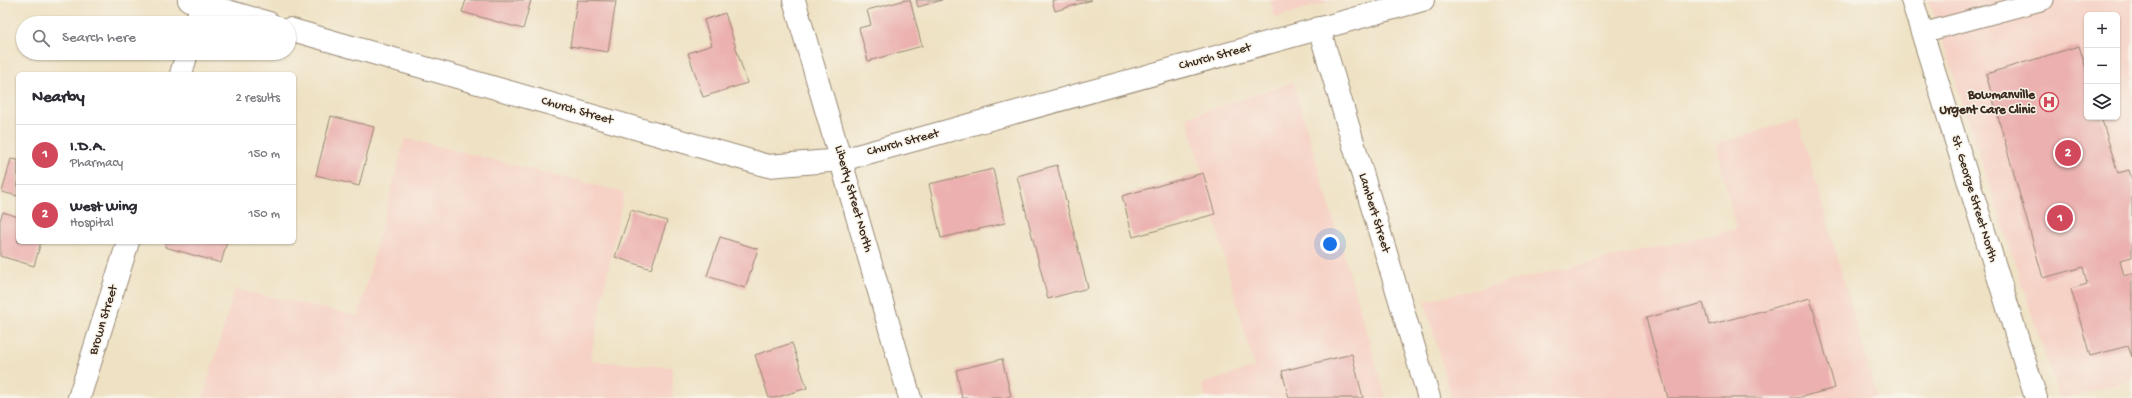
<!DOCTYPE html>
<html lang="en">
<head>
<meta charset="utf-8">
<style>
	body { margin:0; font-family:"Gochi Hand",sans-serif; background:#f2f2f3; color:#2b2b33 }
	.controls { position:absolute; right:12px; top:12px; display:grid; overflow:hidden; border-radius:6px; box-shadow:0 1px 3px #0004 }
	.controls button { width:36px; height:36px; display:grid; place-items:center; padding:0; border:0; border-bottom:1px solid #e1e1e2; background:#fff; color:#2b2b33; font:20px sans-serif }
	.you { position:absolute; left:1330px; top:244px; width:14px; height:14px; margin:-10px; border:3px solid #fff; border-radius:50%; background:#1a73e8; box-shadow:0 0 0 6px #1a73e833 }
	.badge { display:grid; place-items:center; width:26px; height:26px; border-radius:50%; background:#d1495b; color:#fff; font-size:13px; font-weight:700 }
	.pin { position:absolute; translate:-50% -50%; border:2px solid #fff; box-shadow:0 1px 4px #0006 }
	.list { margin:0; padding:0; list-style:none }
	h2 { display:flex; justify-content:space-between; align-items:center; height:52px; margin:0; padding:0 16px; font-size:17px }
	h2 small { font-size:13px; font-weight:400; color:#7c7c81 }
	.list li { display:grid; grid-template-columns:26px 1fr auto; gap:12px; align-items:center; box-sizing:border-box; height:60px; padding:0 16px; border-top:1px solid #e1e1e2 }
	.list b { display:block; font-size:15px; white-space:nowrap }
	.list p { margin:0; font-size:13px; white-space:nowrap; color:#7c7c81 }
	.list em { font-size:13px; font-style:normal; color:#7c7c81 }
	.icon { flex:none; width:22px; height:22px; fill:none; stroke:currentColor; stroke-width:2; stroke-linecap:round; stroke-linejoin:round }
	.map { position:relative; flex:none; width:2132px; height:398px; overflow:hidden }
	.search { position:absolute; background:#fff; box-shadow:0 1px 3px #0004; left:16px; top:16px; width:280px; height:44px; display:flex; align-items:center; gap:10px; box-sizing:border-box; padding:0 14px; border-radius:22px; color:#7c7c81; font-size:15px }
	.panel { position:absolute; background:#fff; box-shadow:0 1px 3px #0004; left:16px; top:72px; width:280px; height:172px; border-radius:6px }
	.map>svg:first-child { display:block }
	.built { fill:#f6d1c5; fill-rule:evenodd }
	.building { fill:#ebb0af }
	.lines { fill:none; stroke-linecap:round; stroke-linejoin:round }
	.service-casing { stroke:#958671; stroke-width:21 }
	.minor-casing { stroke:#958671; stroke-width:24 }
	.secondary-casing { stroke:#958671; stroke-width:24 }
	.service { stroke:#fff; stroke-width:19 }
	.minor { stroke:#fff; stroke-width:22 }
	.secondary { stroke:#fff; stroke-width:22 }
	.labels { text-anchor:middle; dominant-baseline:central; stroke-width:3; stroke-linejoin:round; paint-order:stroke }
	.street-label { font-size:13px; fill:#3b2a1e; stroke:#f7f3e8 }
	.poi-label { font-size:13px; font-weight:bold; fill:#3b2a1e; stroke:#f7f3e8; text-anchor:end }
</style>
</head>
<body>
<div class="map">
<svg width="2132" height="398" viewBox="0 0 2132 398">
	<rect width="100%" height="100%" fill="#f7f3e8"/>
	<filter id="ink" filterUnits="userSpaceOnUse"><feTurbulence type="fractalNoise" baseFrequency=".025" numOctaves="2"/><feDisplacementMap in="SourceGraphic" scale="8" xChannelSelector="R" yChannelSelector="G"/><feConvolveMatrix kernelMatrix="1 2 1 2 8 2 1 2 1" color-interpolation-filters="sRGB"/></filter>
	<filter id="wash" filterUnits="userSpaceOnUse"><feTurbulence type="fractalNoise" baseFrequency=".012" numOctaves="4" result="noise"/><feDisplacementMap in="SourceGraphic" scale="16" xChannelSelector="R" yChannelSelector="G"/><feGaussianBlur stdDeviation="0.9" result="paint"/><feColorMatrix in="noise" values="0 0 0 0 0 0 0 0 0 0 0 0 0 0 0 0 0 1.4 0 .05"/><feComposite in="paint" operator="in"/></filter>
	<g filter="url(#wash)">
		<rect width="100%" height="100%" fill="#efe2c4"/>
		<g class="built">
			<path d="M1270 0H1334L1275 18Z"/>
			<path d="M1929 0H2132V380L2066 398H2059ZM2087 15H2117V117H2087Z"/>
			<path d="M1293 82 1386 398H1206L1201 384 1254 367 1187 117Z"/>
			<path d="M1798 119 1877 398H1451L1425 301 1736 229 1716 144Z"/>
			<path d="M405 138 624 192 590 361 672 367 673 398H203L235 289 358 316Z"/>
		</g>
		<g id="blocks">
			<g class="building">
				<path d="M466 0H531L523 29 462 12Z"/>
				<path d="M577 0 616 1 608 52 570 46Z"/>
				<path d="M906 0H910L922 46 868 61 859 28 871 25 867 10Z"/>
				<path d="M916 0H942L918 7Z"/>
				<path d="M1052 0H1092L1055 11Z"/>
				<path d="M725 13 747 83 703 97 688 53 712 45 704 20Z"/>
				<path d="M2079 46 2087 72V117H2101L2118 173 2129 170 2132 180V257L2120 260 2124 276 2132 273V357L2128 346 2090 356 2071 289 2087 284 2083 267 2043 278 1986 74Z"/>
				<path d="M331 116 374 127 359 186 316 175Z"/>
				<path d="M11 159 18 160V196L2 192Z"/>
				<path d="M1057 165 1088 288 1048 299 1017 176Z"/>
				<path d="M993 169 1005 223 941 238 929 184Z"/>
				<path d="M1203 173 1215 214 1133 237 1122 196Z"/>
				<path d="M631 210 667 221 651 269 615 257Z"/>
				<path d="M3 212 18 217V242H41L34 266 0 256V220Z"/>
				<path d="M720 237 758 249 745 288 707 276Z"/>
				<path d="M166 242H227L221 263 165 247Z"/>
				<path d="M1810 298 1835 388 1797 398H1668L1646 318 1703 303 1709 325Z"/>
				<path d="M792 343 807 388 775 398H769L755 355Z"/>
				<path d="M1352 354 1363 398H1289L1282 371Z"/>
				<path d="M1002 359 1011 396 1003 398H962L956 370Z"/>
			</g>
		</g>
	</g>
	<g filter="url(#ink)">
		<use href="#blocks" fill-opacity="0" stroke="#958671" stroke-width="1"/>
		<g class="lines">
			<g class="service-casing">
				<path id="service" d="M1922 33 2044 0"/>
			</g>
			<g class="minor-casing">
				<g id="minor">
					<path d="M189 0 269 23"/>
					<path d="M1912 0 2036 398"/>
					<path d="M196 23 203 0"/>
					<path d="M1319 28 1429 398"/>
					<path d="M289 29 768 166 842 160 1423 0"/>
					<path d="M181 74 187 53"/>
					<path d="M79 398 128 242"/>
				</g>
			</g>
			<g class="secondary-casing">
				<path id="secondary" d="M794 0 910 398"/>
			</g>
			<use href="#service" class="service"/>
			<use href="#minor" class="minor"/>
			<use href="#secondary" class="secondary"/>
		</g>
	</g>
	<defs>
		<g id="hospital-ring" transform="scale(1)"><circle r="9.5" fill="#f7f3e8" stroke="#d1495b" stroke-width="1.5"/><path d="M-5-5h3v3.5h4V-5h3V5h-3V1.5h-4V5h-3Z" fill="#d1495b"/></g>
	</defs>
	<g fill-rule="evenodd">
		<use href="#hospital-ring" x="2049" y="102"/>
	</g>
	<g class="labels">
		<g class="street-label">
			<text transform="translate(1215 57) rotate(-15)">Church Street</text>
			<text transform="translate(577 111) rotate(16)">Church Street</text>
			<text transform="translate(903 143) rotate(-15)">Church Street</text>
			<text transform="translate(853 199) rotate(74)">Liberty Street North</text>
			<text transform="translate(1974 199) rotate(73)">St. George Street North</text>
			<text transform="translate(1374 213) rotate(73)">Lambert Street</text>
			<text transform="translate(104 320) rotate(-73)">Brown Street</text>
		</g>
		<g class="poi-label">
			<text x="2035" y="95">Bowmanville<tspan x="2035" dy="15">Urgent Care Clinic</tspan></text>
		</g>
	</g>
</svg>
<div class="controls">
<button>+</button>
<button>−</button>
<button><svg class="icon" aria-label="layers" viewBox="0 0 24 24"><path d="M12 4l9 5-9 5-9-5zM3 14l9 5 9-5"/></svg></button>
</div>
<div class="you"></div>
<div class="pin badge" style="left:2060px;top:218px">1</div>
<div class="pin badge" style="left:2068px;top:153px">2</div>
<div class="search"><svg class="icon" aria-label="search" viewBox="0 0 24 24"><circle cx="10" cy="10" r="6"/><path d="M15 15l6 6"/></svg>Search here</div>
<section class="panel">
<h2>Nearby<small>2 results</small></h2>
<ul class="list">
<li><span class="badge">1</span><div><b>I.D.A.</b><p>Pharmacy</p></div><em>150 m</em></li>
<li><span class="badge">2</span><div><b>West Wing</b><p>Hospital</p></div><em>150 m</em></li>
</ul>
</section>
</div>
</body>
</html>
